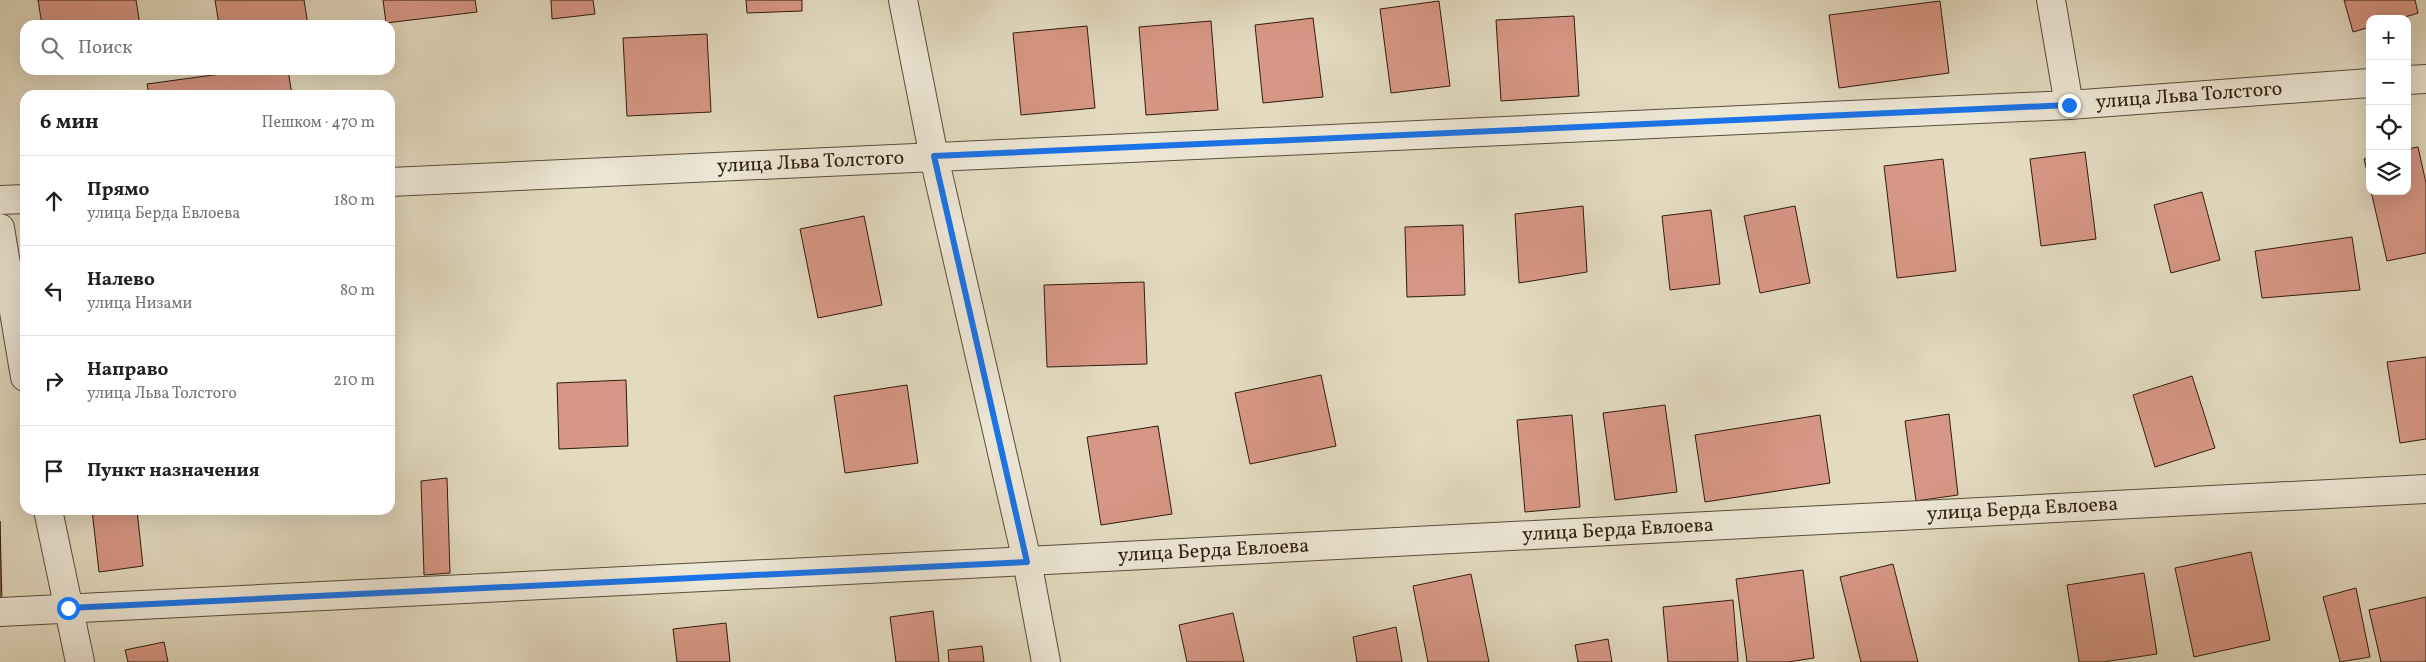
<!DOCTYPE html>
<html lang="ru">
<head>
<meta charset="utf-8">
<style>
	body { margin:0; font-family:Vollkorn,serif; background:#f6f6f6; color:#202124 }
	.controls { position:absolute; right:15px; top:15px; display:grid; overflow:hidden; border-radius:10px; box-shadow:0 5px 20px #0002 }
	.controls button { width:45px; height:45px; display:grid; place-items:center; padding:0; border:0; border-bottom:1px solid #e0e0e0; background:#fff; color:#202124; font:25px sans-serif }
	.stop { position:absolute; width:15px; height:15px; margin:-11px; border:4px solid #1a73e8; border-radius:50%; background:#fff }
	.stop.end { background:#1a73e8; border-color:#fff; box-shadow:0 1px 5px #0008 }
	.list { margin:0; padding:0; list-style:none }
	h2 { display:flex; justify-content:space-between; align-items:center; height:65px; margin:0; padding:0 20px; font-size:21px }
	h2 small { font-size:16px; font-weight:400; color:#757577 }
	.list li { display:grid; grid-template-columns:32px 1fr auto; gap:15px; align-items:center; box-sizing:border-box; height:90px; padding:0 20px; border-top:1px solid #e0e0e0 }
	.list b { display:block; font-size:19px; white-space:nowrap }
	.list p { margin:0; font-size:16px; white-space:nowrap; color:#757577 }
	.list em { font-size:16px; font-style:normal; color:#757577 }
	.icon { flex:none; width:28px; height:28px; fill:none; stroke:currentColor; stroke-width:2; stroke-linecap:round; stroke-linejoin:round }
	.map { position:relative; flex:none; width:2426px; height:662px; overflow:hidden }
	.search { position:absolute; background:#fff; box-shadow:0 5px 20px #0002; left:20px; top:20px; width:375px; height:55px; display:flex; align-items:center; gap:12px; box-sizing:border-box; padding:0 18px; border-radius:15px; color:#757577; font-size:19px }
	.panel { position:absolute; background:#fff; box-shadow:0 5px 20px #0002; left:20px; top:90px; width:375px; height:425px; border-radius:15px }
	.map>svg:first-child { display:block }
	.building { fill:#d79786; stroke:#2f1c0c }
	.lines { fill:none; stroke-linecap:round; stroke-linejoin:round }
	.street-casing { stroke:#5c4c39; stroke-width:30 }
	.street { stroke:#ede7d6; stroke-width:28 }
	.route { stroke:#1a73e8; stroke-width:6 }
	.labels { text-anchor:middle; dominant-baseline:central; stroke-width:4; stroke-linejoin:round; paint-order:stroke }
	.street-label { font-size:20px; fill:#2f1c0c; stroke:#ede7d6 }
</style>
</head>
<body>
<div class="map">
<svg width="2426" height="662" viewBox="0 0 2426 662">
	<rect width="100%" height="100%" fill="#e3dac0"/>
	<filter id="stains"><feTurbulence type="fractalNoise" baseFrequency=".004" numOctaves="4"/><feColorMatrix values="0 0 0 0 .2 0 0 0 0 .09 0 0 0 0 .02 0 0 0 .5 -.17"/></filter>
	<radialGradient id="worn" r=".72"><stop offset=".6" stop-color="#630" stop-opacity="0"/><stop offset="1" stop-color="#630" stop-opacity=".3"/></radialGradient>
	<g class="building">
		<path d="M38 0H136L140 25H42Z"/>
		<path d="M215 0H304L308 25H219Z"/>
		<path d="M383 0H475L477 12 386 23Z"/>
		<path d="M551 0H593L595 14 552 19Z"/>
		<path d="M746 0H802V11L747 13Z"/>
		<path d="M2344 0H2415L2418 13 2399 19H2370V27L2353 32Z"/>
		<path d="M1439 1 1450 86 1391 93 1380 9Z"/>
		<path d="M1940 1 1949 73 1839 88 1829 15Z"/>
		<path d="M1574 16 1579 96 1501 101 1496 20Z"/>
		<path d="M1313 18 1323 97 1263 103 1255 25Z"/>
		<path d="M1211 21 1218 110 1146 115 1139 27Z"/>
		<path d="M1087 26 1095 108 1021 115 1013 33Z"/>
		<path d="M707 34 711 112 627 116 623 38Z"/>
		<path d="M250 70H288L292 95H149L147 84Z"/>
		<path d="M2418 147 2426 183V253L2387 261 2371 191H2407V149Z"/>
		<path d="M2085 152 2096 239 2041 246 2030 159Z"/>
		<path d="M2370 158V184L2364 159Z"/>
		<path d="M1943 159 1956 271 1897 278 1884 166Z"/>
		<path d="M2202 192 2220 260 2171 273 2154 205Z"/>
		<path d="M1583 206 1587 272 1519 283 1515 214Z"/>
		<path d="M1795 206 1810 283 1760 293 1744 216Z"/>
		<path d="M1711 210 1720 284 1670 290 1662 216Z"/>
		<path d="M864 216 882 305 818 318 800 229Z"/>
		<path d="M1463 225 1465 295 1407 297 1405 227Z"/>
		<path d="M2352 237 2360 290 2262 298 2255 251Z"/>
		<path d="M1144 282 1147 364 1047 367 1044 285Z"/>
		<path d="M2426 357V439L2400 443 2387 362Z"/>
		<path d="M1321 375 1336 446 1250 464 1235 393Z"/>
		<path d="M2192 376 2215 448 2155 467 2133 395Z"/>
		<path d="M626 380 628 446 559 449 557 383Z"/>
		<path d="M907 385 918 463 845 473 834 396Z"/>
		<path d="M1665 405 1677 492 1615 500 1603 413Z"/>
		<path d="M1949 414 1958 495 1916 501 1905 421Z"/>
		<path d="M1572 415 1580 507 1525 512 1517 420Z"/>
		<path d="M1820 415 1830 483 1705 502 1695 435Z"/>
		<path d="M1158 426 1172 514 1101 525 1087 437Z"/>
		<path d="M447 478 450 573 424 575 421 481Z"/>
		<path d="M92 510H137L143 566 99 572Z"/>
		<path d="M0 521 2 603H0Z"/>
		<path d="M2251 552 2270 640 2194 657 2175 568Z"/>
		<path d="M1893 564 1918 662H1861L1840 577Z"/>
		<path d="M1803 570 1814 658 1788 662H1747L1736 579Z"/>
		<path d="M2144 573 2157 654 2103 662H2079L2067 585Z"/>
		<path d="M1471 574 1489 662H1428L1413 586Z"/>
		<path d="M2356 588 2370 657 2340 662 2323 597Z"/>
		<path d="M2426 597V662H2381L2369 610Z"/>
		<path d="M1733 600 1738 662H1668L1663 607Z"/>
		<path d="M933 611 939 662H896L890 617Z"/>
		<path d="M1233 613 1244 662H1187L1179 625Z"/>
		<path d="M726 623 730 662H677L673 629Z"/>
		<path d="M1396 627 1402 662H1357L1353 637Z"/>
		<path d="M1608 639 1612 662H1578L1575 645Z"/>
		<path d="M164 642 168 662H128L125 650Z"/>
		<path d="M982 646 984 662H949L948 650Z"/>
	</g>
	<g class="lines">
		<g class="street-casing">
			<g id="street">
				<path d="M903 0 934 157 1027 561 1046 662"/>
				<path d="M2051 0 2069 105"/>
				<path d="M2407 80 2426 79"/>
				<path id="s1" d="M390 182 2069 105 2370 83"/>
				<path d="M0 200 25 199"/>
				<path d="M0 228 25 377"/>
				<path d="M48 510 80 662"/>
				<path id="s2" d="M0 612 1027 561 2426 489"/>
			</g>
		</g>
		<use href="#street" class="street"/>
	</g>
	<g class="lines">
		<path class="route" d="M68 608 1027 562 934 156 2069 105"/>
	</g>
	<g class="labels">
		<g class="street-label">
			<text stroke="none"><textPath href="#s1" startOffset="1801">улица Льва Толстого</textPath></text>
			<text stroke="none"><textPath href="#s1" startOffset="421">улица Льва Толстого</textPath></text>
			<text stroke="none"><textPath href="#s2" startOffset="2025">улица Берда Евлоева</textPath></text>
			<text stroke="none"><textPath href="#s2" startOffset="1620">улица Берда Евлоева</textPath></text>
			<text stroke="none"><textPath href="#s2" startOffset="1215">улица Берда Евлоева</textPath></text>
		</g>
	</g>
	<rect width="100%" height="100%" filter="url(#stains)"/>
	<rect width="100%" height="100%" fill="url(#worn)"/>
</svg>
<div class="controls">
<button>+</button>
<button>−</button>
<button><svg class="icon" aria-label="locate" viewBox="0 0 24 24"><circle cx="12" cy="12" r="6"/><path d="M12 2v4M12 18v4M2 12h4M18 12h4"/></svg></button>
<button><svg class="icon" aria-label="layers" viewBox="0 0 24 24"><path d="M12 4l9 5-9 5-9-5zM3 14l9 5 9-5"/></svg></button>
</div>
<div class="stop" style="left:68px;top:608px"></div>
<div class="stop end" style="left:2069px;top:105px"></div>
<div class="search"><svg class="icon" aria-label="search" viewBox="0 0 24 24"><circle cx="10" cy="10" r="6"/><path d="M15 15l6 6"/></svg>Поиск</div>
<section class="panel">
<h2>6 мин<small>Пешком · 470 m</small></h2>
<ul class="list">
<li><svg class="icon" aria-label="ahead" viewBox="0 0 24 24"><path d="M12 20V5M6 11l6-6 6 6"/></svg><div><b>Прямо</b><p>улица Берда Евлоева</p></div><em>180 m</em></li>
<li><svg class="icon" aria-label="left" viewBox="0 0 24 24"><path d="M17 20v-9H6M10 6l-5 5 5 5"/></svg><div><b>Налево</b><p>улица Низами</p></div><em>80 m</em></li>
<li><svg class="icon" aria-label="right" viewBox="0 0 24 24"><path d="M7 20v-9h11M14 6l5 5-5 5"/></svg><div><b>Направо</b><p>улица Льва Толстого</p></div><em>210 m</em></li>
<li><svg class="icon" aria-label="arrive" viewBox="0 0 24 24"><path d="M6 21V4h12l-3 4 3 4H6"/></svg><div><b>Пункт назначения</b></div></li>
</ul>
</section>
</div>
</body>
</html>
